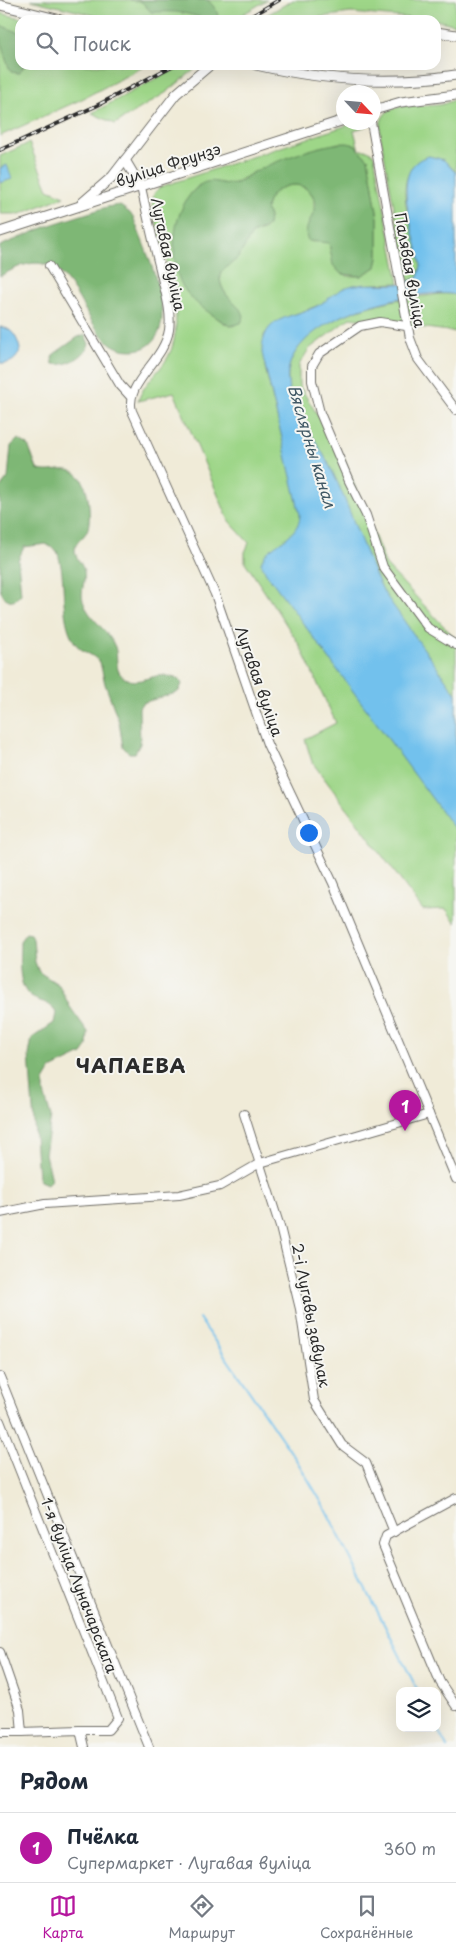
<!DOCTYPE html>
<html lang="ru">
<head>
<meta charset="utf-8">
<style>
	body { margin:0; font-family:"Playpen Sans",sans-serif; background:#f6f6f7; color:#1f2937 }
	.controls { position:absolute; right:15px; bottom:15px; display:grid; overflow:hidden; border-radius:10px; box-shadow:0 5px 20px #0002 }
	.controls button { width:45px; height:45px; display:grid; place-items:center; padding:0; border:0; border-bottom:1px solid #e0e1e3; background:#fff; color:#1f2937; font:25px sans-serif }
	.compass { position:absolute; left:336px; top:85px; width:45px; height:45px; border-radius:50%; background:#fff; box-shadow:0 5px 20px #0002; rotate:116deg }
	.you { position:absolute; left:308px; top:832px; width:18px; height:18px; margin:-12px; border:4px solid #fff; border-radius:50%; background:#1a73e8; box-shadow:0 0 0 8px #1a73e833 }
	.badge { display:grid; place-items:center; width:32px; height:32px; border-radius:50%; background:#b5179e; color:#fff; font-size:16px; font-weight:700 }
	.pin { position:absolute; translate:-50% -41px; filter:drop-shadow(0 1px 2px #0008) }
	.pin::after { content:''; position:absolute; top:26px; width:18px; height:15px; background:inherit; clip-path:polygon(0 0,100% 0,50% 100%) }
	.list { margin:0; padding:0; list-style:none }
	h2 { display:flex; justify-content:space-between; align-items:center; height:65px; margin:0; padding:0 20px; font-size:21px }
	h2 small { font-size:16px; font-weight:400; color:#747a83 }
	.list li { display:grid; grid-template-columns:32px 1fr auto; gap:15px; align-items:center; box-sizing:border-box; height:70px; padding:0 20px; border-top:1px solid #e0e1e3 }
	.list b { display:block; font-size:19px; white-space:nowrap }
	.list p { margin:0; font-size:16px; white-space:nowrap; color:#747a83 }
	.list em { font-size:16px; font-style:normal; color:#747a83 }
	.icon { flex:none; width:28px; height:28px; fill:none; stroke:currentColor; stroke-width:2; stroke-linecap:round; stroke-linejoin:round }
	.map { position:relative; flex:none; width:456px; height:1747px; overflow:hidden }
	.search { position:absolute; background:#fff; box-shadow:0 5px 20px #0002; left:15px; right:15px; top:15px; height:55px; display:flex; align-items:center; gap:12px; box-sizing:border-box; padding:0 18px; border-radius:15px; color:#747a83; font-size:19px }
	.sheet { height:135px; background:#fff }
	nav { display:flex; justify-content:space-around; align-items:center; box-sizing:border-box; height:70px; border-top:1px solid #e0e1e3; background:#fff; font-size:14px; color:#747a83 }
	nav a { display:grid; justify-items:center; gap:2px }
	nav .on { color:#b5179e }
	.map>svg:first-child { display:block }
	.green { fill:#9ed688; stroke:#64805a; fill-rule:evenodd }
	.forest { fill:#7eb774; stroke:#547150 }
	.water { fill:#72c1ed; stroke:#4e768c }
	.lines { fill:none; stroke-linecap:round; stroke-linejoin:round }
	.stream { stroke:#72c1ed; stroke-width:2 }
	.minor-casing { stroke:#706e68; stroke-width:10 }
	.major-casing { stroke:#706e68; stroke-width:11 }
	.minor { stroke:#fff; stroke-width:8 }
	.major { stroke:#fff; stroke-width:9 }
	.rail-casing { stroke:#2b2b2b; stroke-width:4 }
	.rail { stroke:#f6f6f2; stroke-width:2; stroke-dasharray:5.5; stroke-linecap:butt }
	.labels { text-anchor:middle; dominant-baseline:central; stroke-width:4; stroke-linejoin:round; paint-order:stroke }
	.street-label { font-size:15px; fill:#2b2b2b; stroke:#f6f6f2 }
	.water-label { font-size:16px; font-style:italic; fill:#405865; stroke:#f6f6f2 }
	.district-label { font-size:20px; font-weight:bold; letter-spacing:1px; fill:#2b2b2b; stroke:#f6f6f2 }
</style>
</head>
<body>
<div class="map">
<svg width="456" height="1747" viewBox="0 0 456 1747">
	<rect width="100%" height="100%" fill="#f6f6f2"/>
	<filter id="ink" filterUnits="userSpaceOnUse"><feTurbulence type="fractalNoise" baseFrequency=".02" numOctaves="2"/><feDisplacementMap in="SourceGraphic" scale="10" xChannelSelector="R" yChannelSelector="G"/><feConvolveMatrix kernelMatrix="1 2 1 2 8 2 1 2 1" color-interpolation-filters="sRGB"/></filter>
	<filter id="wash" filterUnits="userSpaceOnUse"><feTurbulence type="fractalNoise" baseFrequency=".0096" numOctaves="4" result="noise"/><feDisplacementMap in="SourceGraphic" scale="20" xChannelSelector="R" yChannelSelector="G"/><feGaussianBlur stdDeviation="1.12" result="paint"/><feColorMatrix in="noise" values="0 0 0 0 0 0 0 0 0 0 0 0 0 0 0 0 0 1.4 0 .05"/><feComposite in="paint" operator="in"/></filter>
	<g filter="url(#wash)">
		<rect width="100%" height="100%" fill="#f0ebd8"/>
		<g class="green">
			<path d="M31 0H267L233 20H114Z"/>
			<path d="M293 0H456V25L436 20 351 13 298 20H258Z"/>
			<path d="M0 13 28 20H20V65H147L80 100 0 136Z"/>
			<path d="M181 65H200L167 92 115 124 92 113Z"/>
			<path d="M456 99V173C441 151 416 151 407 178 399 203 418 241 421 266L418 277 408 281 380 133C378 97 415 108 437 105 444 105 450 101 456 99Z"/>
			<path d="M354 123 367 124V126L354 130 359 150H368L374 155 399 283 353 285 319 305 275 322 264 335 265 367 300 511 329 464C315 439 290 410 288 382 283 322 382 299 426 296 435 295 446 292 456 295V332L350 318 309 349 299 365V385L343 456 386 565 456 639V923L446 909 423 910 312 762 305 739 336 723 299 644 245 562V552L249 543 229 521 174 392 138 401C144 382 159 373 168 357 189 319 163 250 153 210 152 200 152 194 160 187ZM338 143 356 145 358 151 368 158 378 218V257L376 267 361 276H347L332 258 329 242 322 240 312 242C312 234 316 201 313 196 300 175 269 187 266 208L269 217 265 229 252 234 232 263 221 272C216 287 232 302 242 311L234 326C225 326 218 318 211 313 206 309 199 306 196 301 169 267 167 215 199 185L235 183 256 171Z"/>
			<path d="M29 143 48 189 65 196 20 214H0V156Z"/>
		</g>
		<g class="forest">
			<path d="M130 0H208C213 6 220 12 217 20 205 20 195 15 183 13 174 11 160 12 151 12L142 2Z"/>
			<path d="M0 25 20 33V65H25L19 73 11 72C4 57 0 41 0 25Z"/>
			<path d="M347 143 356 145 359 151 368 158 378 218V257L376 267 361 276 341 274 333 265 329 243 308 241C300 225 322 212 313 196 301 175 269 187 266 208L269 217 268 226 252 234 238 258 221 272C216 288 232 301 242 311L244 316 241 323 230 326C214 316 193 304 183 287 167 259 172 205 200 185 212 176 223 187 236 183 244 180 249 174 256 171 279 160 322 143 347 143Z"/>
			<path d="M119 205 130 213 134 219C144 248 176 312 155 339 149 347 141 350 132 350 89 352 84 279 47 265 30 259 14 269 0 276V246L50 225 107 207Z"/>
			<path d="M85 335 89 344C85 357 66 367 53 364L52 358 54 354 78 337Z"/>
			<path d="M18 439 28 445 37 469C52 476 66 462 80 477 89 486 92 520 87 531 84 538 75 541 75 550 75 558 82 563 84 571 86 581 80 591 83 601 89 620 109 630 115 647 119 659 113 671 125 678 142 688 154 667 180 680L182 684 179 691 176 693 142 703 139 708 140 744 135 753H129L123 747 119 722 105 684 100 662C93 654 81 652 75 643 58 617 68 580 57 551L46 544 24 547 18 560 21 594 14 601C6 600 3 597 0 589V488L8 478 11 446Z"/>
			<path d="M26 933 30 934 33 939 35 962 39 972 59 985 70 1007 88 1032 87 1047 82 1054 51 1069 44 1081V1093L51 1117 45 1154 51 1180 47 1184 40 1181 38 1177 29 1055 32 1038 54 1023 56 1013C51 1002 43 1003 33 998 16 989 20 957 20 941Z"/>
		</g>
		<g class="water">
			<path d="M429 156 444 160 456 173V295C431 289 376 302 352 312 326 322 292 342 288 372 285 398 306 424 318 445 347 492 359 546 385 594L456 694V831L266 573 261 563C266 543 299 540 300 515L262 353C262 315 290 319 317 306 329 300 337 289 350 286 370 281 400 290 418 277L421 266C417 238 385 166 429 156Z"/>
			<path d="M7 165 12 179 0 183V168Z"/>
			<path d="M0 327C12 327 18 339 20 349 18 359 10 365 0 363Z"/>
		</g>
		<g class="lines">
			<g class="stream">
				<path d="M199 1318 297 1461 325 1508 418 1691"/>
				<path d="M437 1728 447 1747"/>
			</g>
		</g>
	</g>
	<g filter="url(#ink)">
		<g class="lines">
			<g class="minor-casing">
				<g id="minor">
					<path d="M371 122 410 338 418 359 456 410"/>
					<path d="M141 187C147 214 153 242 160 269 164 289 172 310 169 330 164 361 124 384 132 411L215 594 267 744 333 883 456 1179"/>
					<path d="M49 266 120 385 131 397"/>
					<path d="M406 326 380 322 360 326 319 354 312 366V381L320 413 349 481 366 515 383 567 428 628 456 645"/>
					<path d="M244 1114 280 1227 300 1309 314 1400 342 1445 366 1463 394 1532"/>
					<path d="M0 1213 45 1204 179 1195 220 1186 260 1163 429 1114"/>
					<path d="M0 1377 149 1747"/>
					<path d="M0 1421 118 1718 108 1730H80"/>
					<path d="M456 1498 386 1536 383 1545 440 1682 456 1706"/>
					<path d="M0 1652 20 1710 22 1732 80 1730 84 1747"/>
					<path d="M0 1732H22"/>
				</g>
			</g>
			<g class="major-casing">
				<g id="major">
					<path d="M0 5 61 20"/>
					<path d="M436 32 456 35"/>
					<path d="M256 65C321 80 390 85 456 75"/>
					<path d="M374 110 401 102 456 95"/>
					<path d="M125 160 141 187"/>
					<path d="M82 203 112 177 176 94 210 65"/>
					<path d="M0 232 344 120"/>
				</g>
			</g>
			<use href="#minor" class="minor"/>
			<use href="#major" class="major"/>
			<g class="rail-casing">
				<g id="rail">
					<path d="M245 20 279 0"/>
					<path d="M0 150 96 106 174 65"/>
				</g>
			</g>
			<use href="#rail" class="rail"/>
		</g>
	</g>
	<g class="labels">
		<g class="street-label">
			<text transform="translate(168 164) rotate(-18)">вуліца Фрунзэ</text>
			<text transform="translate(169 254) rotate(78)">Лугавая вуліца</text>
			<text transform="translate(411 270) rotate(80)">Палявая вуліца</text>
			<text transform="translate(260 681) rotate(71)">Лугавая вуліца</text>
			<text transform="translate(312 1315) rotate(79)">2-і Лугавы завулак</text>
			<text transform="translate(80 1585) rotate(69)">1-я вуліца Луначарскага</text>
		</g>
		<g class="water-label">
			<text transform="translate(313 446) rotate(73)">Вяслярны канал</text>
		</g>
		<g class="district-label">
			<text x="131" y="1065">ЧАПАЕВА</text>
		</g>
	</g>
</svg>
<div class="controls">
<button><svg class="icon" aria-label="layers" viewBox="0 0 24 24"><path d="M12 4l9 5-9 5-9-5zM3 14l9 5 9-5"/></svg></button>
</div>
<svg class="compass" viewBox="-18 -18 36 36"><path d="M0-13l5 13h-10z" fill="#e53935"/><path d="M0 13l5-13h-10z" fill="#747a83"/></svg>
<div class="you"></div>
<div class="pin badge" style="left:405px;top:1131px">1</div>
<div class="search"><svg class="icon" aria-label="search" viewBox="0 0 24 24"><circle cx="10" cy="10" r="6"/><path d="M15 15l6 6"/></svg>Поиск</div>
</div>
<section class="sheet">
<h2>Рядом<small></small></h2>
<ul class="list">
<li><span class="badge">1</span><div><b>Пчёлка</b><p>Супермаркет · Лугавая вуліца</p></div><em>360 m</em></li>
</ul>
</section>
<nav>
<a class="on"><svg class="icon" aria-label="map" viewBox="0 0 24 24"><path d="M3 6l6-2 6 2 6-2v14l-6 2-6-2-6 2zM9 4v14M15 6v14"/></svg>Карта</a>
<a><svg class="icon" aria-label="directions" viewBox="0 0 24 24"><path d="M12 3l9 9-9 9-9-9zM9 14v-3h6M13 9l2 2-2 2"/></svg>Маршрут</a>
<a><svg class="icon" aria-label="saved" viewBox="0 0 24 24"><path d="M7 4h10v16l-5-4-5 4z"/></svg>Сохранённые</a>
</nav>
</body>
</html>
